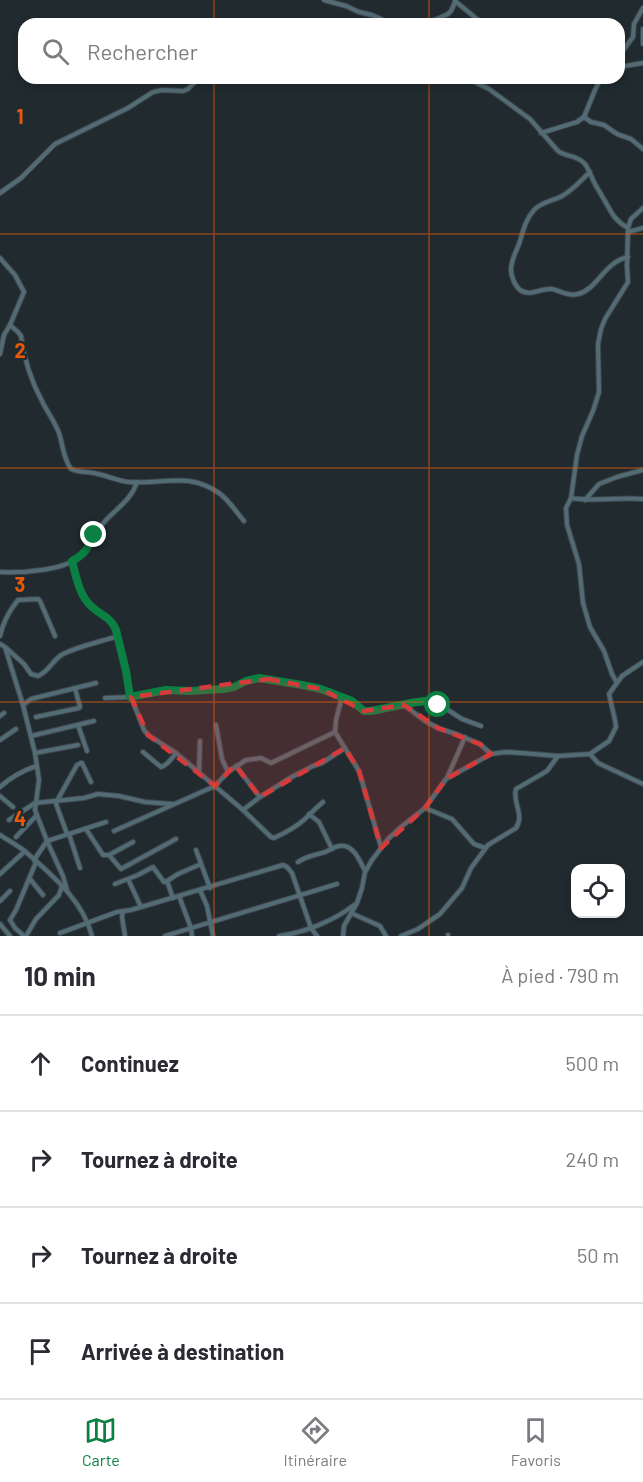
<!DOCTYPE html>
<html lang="fr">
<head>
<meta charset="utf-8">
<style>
	body { margin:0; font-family:Barlow,sans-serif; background:#f7f7f7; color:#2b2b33 }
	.controls { position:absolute; right:18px; bottom:18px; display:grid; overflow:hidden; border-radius:12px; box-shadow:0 3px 9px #0003 }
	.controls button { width:54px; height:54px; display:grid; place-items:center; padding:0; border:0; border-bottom:2px solid #e1e1e2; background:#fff; color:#2b2b33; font:30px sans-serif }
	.stop { position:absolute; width:18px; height:18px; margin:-14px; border:4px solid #0b8043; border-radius:50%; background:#fff }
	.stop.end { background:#0b8043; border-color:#fff; box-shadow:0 2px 6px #0008 }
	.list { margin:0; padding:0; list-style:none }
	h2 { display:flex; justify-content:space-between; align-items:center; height:78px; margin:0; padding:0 24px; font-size:26px }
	h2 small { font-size:20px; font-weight:400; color:#7c7c81 }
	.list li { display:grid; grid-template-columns:39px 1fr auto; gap:18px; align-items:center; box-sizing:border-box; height:96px; padding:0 24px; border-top:2px solid #e1e1e2 }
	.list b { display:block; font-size:22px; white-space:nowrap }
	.list em { font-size:20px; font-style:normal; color:#7c7c81 }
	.icon { flex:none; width:33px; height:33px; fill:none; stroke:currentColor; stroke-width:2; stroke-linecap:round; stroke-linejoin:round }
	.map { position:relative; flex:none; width:643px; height:936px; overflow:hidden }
	.search { position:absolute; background:#fff; box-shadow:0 3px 9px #0003; left:18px; right:18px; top:18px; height:66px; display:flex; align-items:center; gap:15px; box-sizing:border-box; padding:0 21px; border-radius:18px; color:#7c7c81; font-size:22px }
	.sheet { height:462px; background:#fff }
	nav { display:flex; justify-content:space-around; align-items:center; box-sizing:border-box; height:84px; border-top:2px solid #e1e1e2; background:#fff; font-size:16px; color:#7c7c81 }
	nav a { display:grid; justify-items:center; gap:3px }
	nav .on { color:#0b8043 }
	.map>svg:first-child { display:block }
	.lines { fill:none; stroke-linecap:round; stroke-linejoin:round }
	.minor-casing { stroke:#3d474b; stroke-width:6 }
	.minor { stroke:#526b74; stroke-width:4 }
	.route { stroke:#0b8043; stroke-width:8 }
	.marked { fill:#d63a3a; fill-opacity:0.2; stroke:#d63a3a; stroke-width:4.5; stroke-dasharray:12 8; stroke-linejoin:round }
	.grid { fill:none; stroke:#e8590c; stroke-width:1.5; stroke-opacity:0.55 }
	.grid-label { font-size:20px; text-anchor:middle; font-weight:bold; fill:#e8590c; stroke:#212b2f; stroke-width:4.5; stroke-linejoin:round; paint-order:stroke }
</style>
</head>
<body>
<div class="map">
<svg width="643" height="936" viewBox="0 0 643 936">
	<rect width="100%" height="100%" fill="#212b2f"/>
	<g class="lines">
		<g class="minor-casing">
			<g id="minor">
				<path d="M324 0 346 6 359 12 372 15 381 19 387 24"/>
				<path d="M455 1 483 24"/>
				<path d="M426 24 448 14 451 11 456 0"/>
				<path d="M643 29V44"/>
				<path d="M619 56 633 37 634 24 643 8"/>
				<path d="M619 67 643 63"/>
				<path d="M467 78 489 89 530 119 558 151C566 157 577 155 584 163 589 168 591 177 595 184 597 188 600 192 602 196 611 210 612 219 628 228"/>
				<path d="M584 117 591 122 604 125 617 134 631 139 643 149"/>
				<path d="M541 133 577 122 584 117 595 90 601 78"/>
				<path d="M590 172C581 180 573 190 562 196 553 201 541 202 534 210 525 220 523 232 519 244 516 252 511 260 511 270 511 276 515 286 520 290 530 297 541 288 551 289 560 290 568 297 578 294 598 289 604 262 628 257"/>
				<path d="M0 193 21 178 55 144 128 108 153 92 162 90 183 91 188 89 199 78"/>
				<path d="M628 232 643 228"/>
				<path d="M0 258 15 275 24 292 10 325 4 335 0 354"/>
				<path d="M10 325 18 332 21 336C24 360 31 381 43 403 48 413 55 422 59 433 63 445 63 458 71 469 79 473 88 471 98 474 108 476 118 481 129 482 163 485 187 471 219 493 229 500 236 512 244 521"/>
				<path d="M571 498C595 502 619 497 643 499"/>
				<path d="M585 500 599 484 617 477 643 470"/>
				<path d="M72 561C76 576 79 595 91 607 100 615 111 618 116 630L126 671 131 697 144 730 148 735 176 753 243 810 271 837 274 838C285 833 296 827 305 819 311 813 316 808 323 802"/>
				<path d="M0 572C23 573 69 571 85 552 89 548 91 541 94 536 98 530 103 523 108 518 120 506 132 498 137 482"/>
				<path d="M0 636C3 622 9 611 18 600L38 599 40 601 55 636"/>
				<path d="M0 644 5 647 23 705"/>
				<path d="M5 647 24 664 31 674 38 676C50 671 52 660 63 654 79 646 100 642 118 636"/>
				<path d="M617 683 612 674 604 651 590 627 583 603 579 564 567 525 566 508 571 498 577 455 582 436 593 411 599 392 598 344 601 329 605 319 628 282 627 266 628 228 631 219 643 208"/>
				<path d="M342 697 336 720 335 732 359 771 381 847"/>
				<path d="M105 698 131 697 166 690 190 691 223 689 234 687 246 681 259 678 302 685 321 689 352 701 364 711H371L411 703 432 702 448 710 462 719 481 726"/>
				<path d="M404 705 425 721 438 728 456 734 480 744 491 754"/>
				<path d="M0 716 4 713"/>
				<path d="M36 717 79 708 80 707 75 688"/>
				<path d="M78 725 87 751"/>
				<path d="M216 725 222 759 228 772"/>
				<path d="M31 736 94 721"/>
				<path d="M0 740 16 729"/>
				<path d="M143 752 161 767C168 765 172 758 176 753"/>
				<path d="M35 753 78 745"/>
				<path d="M590 754 598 763 643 784"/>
				<path d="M236 766 259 796"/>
				<path d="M199 772 200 741"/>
				<path d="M447 778 465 737"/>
				<path d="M0 787C11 777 22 771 36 766"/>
				<path d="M0 796 13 807"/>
				<path d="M58 799 77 765 81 763H82L91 782"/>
				<path d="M55 801 67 834"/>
				<path d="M425 808 452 819 474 844 485 848"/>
				<path d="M243 810 260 797 290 778 313 766 322 763 345 748"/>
				<path d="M309 814 319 822 332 849"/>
				<path d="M9 820 35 803 84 798 98 794 119 796 145 802 172 804"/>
				<path d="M86 829 103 855H109L133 842"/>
				<path d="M114 831 215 786 228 772 246 760 261 758 271 763 335 732"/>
				<path d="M69 834 80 868"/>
				<path d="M0 835C9 841 19 846 27 853 53 876 83 901 92 936"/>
				<path d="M16 837 37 815"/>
				<path d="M196 850 210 888"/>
				<path d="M109 855 121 869 176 839"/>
				<path d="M34 860 47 841 35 810 39 780 35 753 23 705 31 699 96 683"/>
				<path d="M298 862C306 856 316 855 325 852 330 850 334 847 339 846 353 843 360 861 365 871"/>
				<path d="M0 874 25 851"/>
				<path d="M30 879 43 895"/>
				<path d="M128 879 141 907"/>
				<path d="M115 884 138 875 153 867 164 882 167 881"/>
				<path d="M67 890 63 876 47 841 106 822"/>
				<path d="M200 890 207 906 213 936"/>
				<path d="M179 896 191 928 192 936"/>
				<path d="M173 898 167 881 178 874 201 864"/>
				<path d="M0 901 10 891"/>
				<path d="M123 911 122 917 125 936"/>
				<path d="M351 913 380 926 386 936"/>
				<path d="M0 924 10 936"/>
				<path d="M60 933 117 912 131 910 283 865 287 867 292 873 311 928 317 936"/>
				<path d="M448 935V936"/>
				<path d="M24 936 15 928 10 920 16 910 36 862"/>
				<path d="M26 936 36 919 59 895 62 886"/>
				<path d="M165 936 337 884"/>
				<path d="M279 936C303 933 334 921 354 905"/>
				<path d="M343 936 344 926 357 903 362 888 365 872 372 860 388 839 401 827 425 808 446 779 491 754 506 752 522 753 558 756 590 754 609 741 616 727 615 720 609 694 622 676 643 662"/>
				<path d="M401 936 418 929 440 914 462 888 471 868 488 845 516 828C525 815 512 802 516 789L547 771 558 756"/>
			</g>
		</g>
		<use href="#minor" class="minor"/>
	</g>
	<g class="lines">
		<path class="route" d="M94 535C89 547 84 555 72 561 76 576 79 595 91 606 100 615 111 617 116 630L126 671 130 697 166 690 190 691 223 689 234 687 246 681 259 678 302 685 321 689 352 701 364 711H371L411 703 424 701 432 702 438 705"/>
	</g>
	<path class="marked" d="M268 679 321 689 364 711 404 705 438 728 480 744 491 754 446 779 425 808 381 848 359 771 345 748 260 797 235 765 215 786 148 735 131 697Z"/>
	<path class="grid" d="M214 0V24M429 0V24M214 78V936M429 78V936M0 234H643M0 468H643M0 702H643"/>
	<g class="grid-label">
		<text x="20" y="124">1</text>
		<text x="20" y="358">2</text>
		<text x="20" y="592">3</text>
		<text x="20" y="826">4</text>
	</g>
</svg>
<div class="controls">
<button><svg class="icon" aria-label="locate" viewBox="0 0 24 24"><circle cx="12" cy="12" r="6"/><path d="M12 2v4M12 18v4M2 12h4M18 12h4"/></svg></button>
</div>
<div class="stop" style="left:438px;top:705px"></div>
<div class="stop end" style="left:94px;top:535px"></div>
<div class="search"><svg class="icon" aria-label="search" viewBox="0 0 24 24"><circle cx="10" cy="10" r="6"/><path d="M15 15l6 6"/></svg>Rechercher</div>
</div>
<section class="sheet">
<h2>10 min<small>À pied · 790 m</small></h2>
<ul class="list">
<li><svg class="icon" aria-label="ahead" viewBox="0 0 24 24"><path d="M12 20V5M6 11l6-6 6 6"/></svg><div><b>Continuez</b></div><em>500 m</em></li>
<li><svg class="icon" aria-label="right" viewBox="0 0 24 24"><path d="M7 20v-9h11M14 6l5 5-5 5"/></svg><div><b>Tournez à droite</b></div><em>240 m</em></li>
<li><svg class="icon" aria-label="right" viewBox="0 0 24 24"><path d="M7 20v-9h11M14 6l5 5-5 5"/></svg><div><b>Tournez à droite</b></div><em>50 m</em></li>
<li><svg class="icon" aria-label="arrive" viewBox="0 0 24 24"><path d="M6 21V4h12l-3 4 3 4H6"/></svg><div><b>Arrivée à destination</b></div></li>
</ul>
</section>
<nav>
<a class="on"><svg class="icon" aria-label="map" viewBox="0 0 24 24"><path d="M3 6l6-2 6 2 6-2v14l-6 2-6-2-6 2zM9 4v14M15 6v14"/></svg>Carte</a>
<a><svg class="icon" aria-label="directions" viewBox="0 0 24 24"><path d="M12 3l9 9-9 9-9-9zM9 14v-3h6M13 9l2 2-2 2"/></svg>Itinéraire</a>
<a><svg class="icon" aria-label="saved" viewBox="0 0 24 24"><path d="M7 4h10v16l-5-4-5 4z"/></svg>Favoris</a>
</nav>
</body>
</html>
